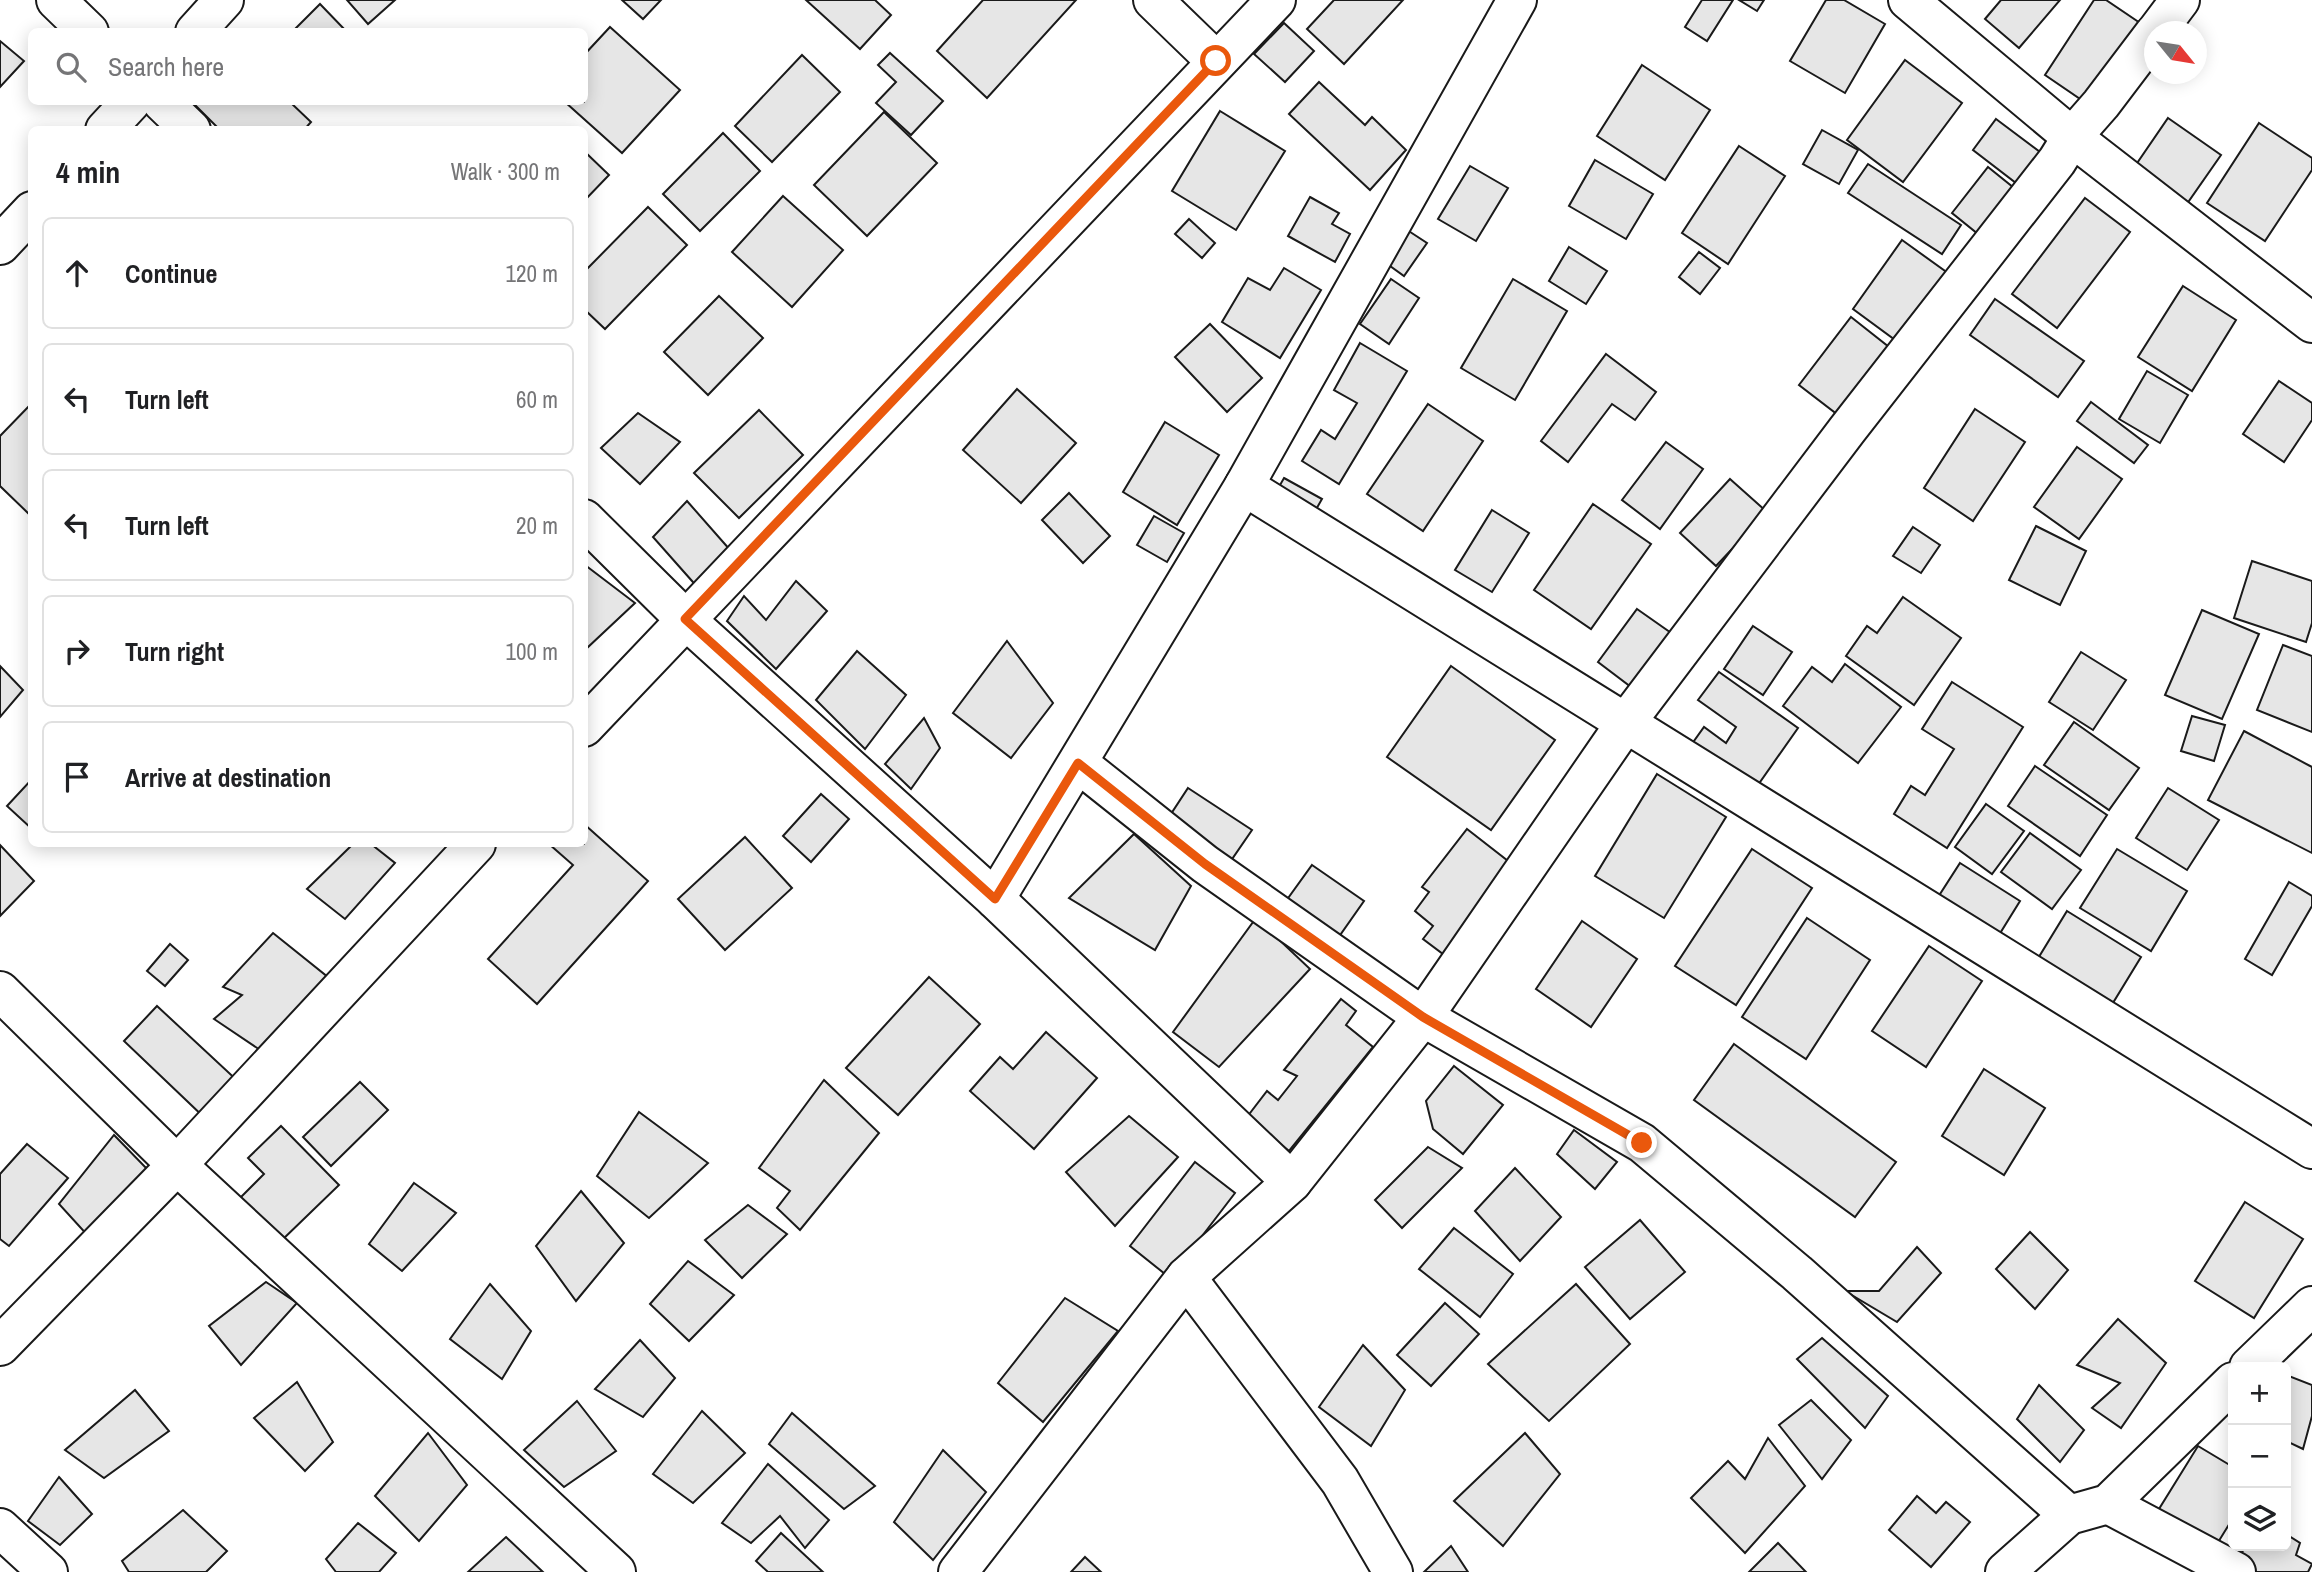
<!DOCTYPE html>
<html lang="en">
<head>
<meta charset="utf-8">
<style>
	body { margin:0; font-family:"Archivo Narrow",sans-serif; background:#f6f6f6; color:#202124 }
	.controls { position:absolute; right:21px; bottom:21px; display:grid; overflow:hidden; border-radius:10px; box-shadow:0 4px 18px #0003 }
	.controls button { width:63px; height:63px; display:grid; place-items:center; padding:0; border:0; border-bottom:2px solid #e0e0e0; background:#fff; color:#202124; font:35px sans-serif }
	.compass { position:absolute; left:2144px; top:21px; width:63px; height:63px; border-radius:50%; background:#fff; box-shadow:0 4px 18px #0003; rotate:120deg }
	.stop { position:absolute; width:21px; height:21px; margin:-16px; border:5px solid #ea580c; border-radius:50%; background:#fff }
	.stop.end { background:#ea580c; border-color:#fff; box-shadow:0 2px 7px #0008 }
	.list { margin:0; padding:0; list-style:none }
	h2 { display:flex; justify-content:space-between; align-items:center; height:91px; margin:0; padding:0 28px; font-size:30px }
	h2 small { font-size:23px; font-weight:400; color:#757577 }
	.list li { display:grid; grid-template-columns:46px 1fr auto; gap:21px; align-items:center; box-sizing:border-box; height:112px; margin:0 14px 14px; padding:0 14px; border:2px solid #e0e0e0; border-radius:10px }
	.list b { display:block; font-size:26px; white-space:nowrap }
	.list em { font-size:23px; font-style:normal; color:#757577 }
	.icon { flex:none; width:38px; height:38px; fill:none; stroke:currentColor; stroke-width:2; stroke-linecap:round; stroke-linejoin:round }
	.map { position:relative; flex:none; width:2312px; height:1572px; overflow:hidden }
	.search { position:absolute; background:#fff; box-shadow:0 4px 18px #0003; left:28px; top:28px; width:560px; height:77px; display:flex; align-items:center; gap:18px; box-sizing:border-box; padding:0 24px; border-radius:10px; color:#757577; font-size:26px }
	.panel { position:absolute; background:#fff; box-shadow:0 4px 18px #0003; left:28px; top:126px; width:560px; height:721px; border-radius:10px }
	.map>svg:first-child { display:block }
	.building { fill:#e6e6e6; stroke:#1a1a1a; stroke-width:2 }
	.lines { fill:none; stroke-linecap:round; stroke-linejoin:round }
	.minor-casing { stroke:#1a1a1a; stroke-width:42 }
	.minor { stroke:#fff; stroke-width:38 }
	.route { stroke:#ea580c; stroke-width:9 }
</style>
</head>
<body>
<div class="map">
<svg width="2312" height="1572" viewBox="0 0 2312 1572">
	<rect width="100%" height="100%" fill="#fff"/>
	<g class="building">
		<path d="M347 0H395L368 24Z"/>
		<path d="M622 0H661L643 19Z"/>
		<path d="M806 0H875L891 15 860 49Z"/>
		<path d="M983 0H1076L987 98 937 51Z"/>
		<path d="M1334 0H1403L1344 64 1307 29Z"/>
		<path d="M1702 0H1733L1707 41 1685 27Z"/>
		<path d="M1739 0H1764L1757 11Z"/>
		<path d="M1826 0H1844L1885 24 1845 93 1790 61Z"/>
		<path d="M2001 0H2060L2019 48 1985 19Z"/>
		<path d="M2094 0H2106L2143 25 2089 105 2045 75Z"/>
		<path d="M320 4 347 32H292Z"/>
		<path d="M1284 23 1314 51 1285 82 1254 54Z"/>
		<path d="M610 27 680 90 622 153 565 102H584V55Z"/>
		<path d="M0 41 24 61 0 87Z"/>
		<path d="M890 53 943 101 911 135 876 103 896 82 878 65Z"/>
		<path d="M802 55 840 92 772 162 735 126Z"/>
		<path d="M1905 60 1962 103 1903 182 1847 140Z"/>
		<path d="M1642 65 1710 110 1665 180 1597 136Z"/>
		<path d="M1319 82 1365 125 1372 117 1406 150 1370 190 1289 114Z"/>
		<path d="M196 102H290L311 122 304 130H220L194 104Z"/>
		<path d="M1220 111 1285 151 1236 230 1172 191Z"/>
		<path d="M884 112 937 163 867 236 814 185Z"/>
		<path d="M2168 118 2221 155 2184 208 2131 172Z"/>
		<path d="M1996 119 2040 152 2016 183 1973 150Z"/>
		<path d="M2259 123 2312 158V170L2265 241 2207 203Z"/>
		<path d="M1822 130 1858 150 1839 184 1803 164Z"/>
		<path d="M723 133 760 171 700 231 663 194Z"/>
		<path d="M1739 146 1785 176 1728 264 1682 233Z"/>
		<path d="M584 151 609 175 584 201Z"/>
		<path d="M1595 160 1653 194 1626 239 1569 206Z"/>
		<path d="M1868 164 1961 225 1942 254 1848 193Z"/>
		<path d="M1470 166 1508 188 1476 241 1438 219Z"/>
		<path d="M1988 167 2019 192 1983 238 1952 213Z"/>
		<path d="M783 196 843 250 792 307 732 252Z"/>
		<path d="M1310 197 1339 213 1332 224 1350 234 1335 262 1288 236Z"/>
		<path d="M2085 198 2130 232 2057 328 2012 294Z"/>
		<path d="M648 207 687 245 605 329 584 309V272Z"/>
		<path d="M1189 219 1215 243 1202 258 1175 234Z"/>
		<path d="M1401 226 1427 243 1404 276 1379 258Z"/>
		<path d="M1902 240 1952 276 1902 345 1853 309Z"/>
		<path d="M1569 247 1607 271 1586 304 1549 281Z"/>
		<path d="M1699 252 1720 268 1700 294 1679 277Z"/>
		<path d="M1284 268 1321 290 1280 358 1222 322 1248 278 1270 290Z"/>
		<path d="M1391 279 1419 298 1389 344 1360 324Z"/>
		<path d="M1513 279 1567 311 1515 400 1461 368Z"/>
		<path d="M2183 286 2236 320 2192 391 2138 357Z"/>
		<path d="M719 296 763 338 708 395 664 352Z"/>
		<path d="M1995 299 2084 361 2058 397 1970 335Z"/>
		<path d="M1851 317 1894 351 1842 418 1799 385Z"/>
		<path d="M1210 324 1262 378 1227 412 1175 357Z"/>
		<path d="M1360 343 1407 371 1339 484 1302 461 1321 430 1335 439 1357 403 1334 390Z"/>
		<path d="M1606 354 1656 392 1635 420 1612 404 1568 462 1541 441Z"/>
		<path d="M2147 371 2188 395 2160 443 2119 419Z"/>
		<path d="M2279 381 2312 403V420L2284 462 2243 434Z"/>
		<path d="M1017 389 1076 443 1021 503 963 450Z"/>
		<path d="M2091 402 2148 445 2134 463 2077 421Z"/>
		<path d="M32 403V513L30 515 0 486V436Z"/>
		<path d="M1428 404 1483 441 1423 531 1367 494Z"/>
		<path d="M1975 409 2025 442 1973 521 1924 488Z"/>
		<path d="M759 410 803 455 739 518 694 473Z"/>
		<path d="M638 413 680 442 640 484 601 448Z"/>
		<path d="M1165 422 1219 455 1177 525 1123 492Z"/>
		<path d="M1666 442 1703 469 1660 529 1622 500Z"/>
		<path d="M2077 447 2122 479 2079 539 2034 507Z"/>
		<path d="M1284 478 1322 499 1310 520 1272 499Z"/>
		<path d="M1730 479 1767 512 1716 566 1680 533Z"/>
		<path d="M1069 493 1110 536 1083 563 1042 520Z"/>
		<path d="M687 501 738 559 700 590 653 537Z"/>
		<path d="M1593 504 1651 544 1591 629 1534 590Z"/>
		<path d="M1492 510 1529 533 1492 592 1455 570Z"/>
		<path d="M1154 516 1184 533 1167 562 1137 545Z"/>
		<path d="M2036 526 2086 551 2060 605 2009 580Z"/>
		<path d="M1913 527 1940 545 1921 573 1893 556Z"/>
		<path d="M2252 561 2312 581V623L2306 642 2234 618Z"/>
		<path d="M585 565 635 603 587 648 584 647Z"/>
		<path d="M796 581 827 611 776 669 727 621 744 596 766 620Z"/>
		<path d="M1903 597 1961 638 1914 705 1846 656 1867 626 1877 633Z"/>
		<path d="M1637 609 1674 635 1635 690 1598 662Z"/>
		<path d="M2202 610 2259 634 2222 719 2165 695Z"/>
		<path d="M1753 626 1792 652 1763 695 1724 669Z"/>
		<path d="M1007 641 1053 703 1011 758 953 713Z"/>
		<path d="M2283 645 2312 656V732L2257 710Z"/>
		<path d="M857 651 906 695 865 749 816 700Z"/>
		<path d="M2081 652 2126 680 2093 730 2049 702Z"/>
		<path d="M1845 664 1901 707 1858 763 1783 706 1812 667 1832 682Z"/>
		<path d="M0 666 23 690 0 717Z"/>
		<path d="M1451 666 1555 740 1491 830 1387 757Z"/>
		<path d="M1719 672 1798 728 1753 792 1689 748 1704 727 1726 743 1736 727 1698 700Z"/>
		<path d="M1952 682 2023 727 1947 848 1894 814 1911 786 1925 795 1954 749 1922 729Z"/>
		<path d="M2192 716 2225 725 2214 761 2181 751Z"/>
		<path d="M924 718 940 748 911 789 885 764Z"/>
		<path d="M2074 722 2139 768 2109 810 2044 765Z"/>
		<path d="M2244 731 2312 767V853L2208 800Z"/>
		<path d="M2035 766 2107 815 2080 856 2008 806Z"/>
		<path d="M1657 774 1726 817 1664 918 1595 876Z"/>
		<path d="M32 779V829L7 806Z"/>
		<path d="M1188 788 1252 830 1230 862 1167 820Z"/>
		<path d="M2168 788 2219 820 2187 870 2136 838Z"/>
		<path d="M821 794 849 819 811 862 783 836Z"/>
		<path d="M1986 804 2024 831 1992 874 1955 847Z"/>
		<path d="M584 824 648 881 537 1004 488 959 573 865 549 844H584Z"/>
		<path d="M1467 829 1517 868 1447 957 1423 939 1433 926 1415 911 1429 892 1422 887Z"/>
		<path d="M2030 833 2081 870 2052 909 2001 872Z"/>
		<path d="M1134 834 1191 886 1155 950 1069 898Z"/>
		<path d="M745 837 792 888 725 950 678 899Z"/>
		<path d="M353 844H371L395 863 345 919 307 889Z"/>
		<path d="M0 845 34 881 0 916Z"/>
		<path d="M1752 849 1812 888 1736 1005 1675 966Z"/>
		<path d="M2117 849 2187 891 2151 951 2080 908Z"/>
		<path d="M1960 863 2020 901 1994 943 1933 905Z"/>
		<path d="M1312 865 1364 901 1338 938 1286 901Z"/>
		<path d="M2289 882 2312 896V906L2272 975 2245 959Z"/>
		<path d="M2067 911 2141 957 2108 1011 2034 965Z"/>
		<path d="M1256 918 1310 969 1219 1067 1173 1032Z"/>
		<path d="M1807 918 1870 960 1806 1059 1742 1017Z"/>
		<path d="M1582 921 1637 959 1591 1027 1536 989Z"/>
		<path d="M273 933 334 982 269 1056 214 1019 242 995 223 987Z"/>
		<path d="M170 944 188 960 165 986 147 971Z"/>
		<path d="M1929 946 1982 981 1926 1067 1872 1031Z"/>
		<path d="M929 977 980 1024 898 1115 846 1068Z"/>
		<path d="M1341 999 1356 1011 1346 1025 1373 1047 1289 1151 1247 1117 1267 1091 1278 1100 1297 1076 1284 1070Z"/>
		<path d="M157 1006 242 1085 208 1121 124 1041Z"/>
		<path d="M1046 1032 1097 1078 1034 1149 970 1091 1000 1057 1013 1069Z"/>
		<path d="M1734 1044 1896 1162 1855 1217 1694 1100Z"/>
		<path d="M1454 1066 1503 1105 1463 1154 1433 1129 1426 1101Z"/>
		<path d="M1984 1069 2045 1108 2004 1175 1942 1136Z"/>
		<path d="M824 1080 879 1133 800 1230 777 1208 790 1191 759 1168Z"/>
		<path d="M360 1082 388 1110 331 1166 303 1137Z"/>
		<path d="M639 1112 708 1163 649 1218 597 1176Z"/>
		<path d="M1129 1116 1178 1157 1115 1226 1066 1172Z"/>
		<path d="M281 1126 339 1185 280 1242 239 1199 264 1174 248 1158Z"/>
		<path d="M1574 1130 1617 1162 1595 1189 1557 1154Z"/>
		<path d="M114 1135 150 1172 90 1238 59 1204Z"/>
		<path d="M27 1144 68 1178 9 1246 0 1239V1174Z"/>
		<path d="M1428 1147 1462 1168 1402 1228 1375 1200Z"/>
		<path d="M1195 1162 1235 1193 1170 1278 1130 1246Z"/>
		<path d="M1515 1168 1561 1217 1520 1261 1475 1211Z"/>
		<path d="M414 1183 456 1213 402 1271 369 1244Z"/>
		<path d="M581 1191 624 1243 576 1301 536 1246Z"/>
		<path d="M2245 1202 2303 1239 2254 1318 2195 1281Z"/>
		<path d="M748 1205 787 1234 742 1278 705 1240Z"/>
		<path d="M1640 1220 1685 1272 1630 1319 1585 1267Z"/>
		<path d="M1454 1228 1513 1274 1480 1317 1419 1269Z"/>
		<path d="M2030 1232 2068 1270 2035 1309 1996 1269Z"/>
		<path d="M1917 1247 1941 1273 1897 1322 1845 1291H1879Z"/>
		<path d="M688 1261 734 1295 689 1341 650 1304Z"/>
		<path d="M266 1282 297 1303 241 1365 209 1326Z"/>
		<path d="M490 1284 531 1331 502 1379 450 1339Z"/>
		<path d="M1576 1284 1630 1344 1549 1421 1488 1364Z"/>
		<path d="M1065 1298 1118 1331 1043 1422 998 1383Z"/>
		<path d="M1445 1303 1479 1334 1431 1386 1397 1355Z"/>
		<path d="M2118 1319 2166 1363 2121 1428 2092 1408 2120 1383 2077 1365Z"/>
		<path d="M1822 1338 1888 1396 1865 1428 1797 1359Z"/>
		<path d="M640 1340 675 1378 643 1417 595 1389Z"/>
		<path d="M1363 1345 1405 1390 1371 1446 1319 1407Z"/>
		<path d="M2286 1375 2312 1385V1416L2303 1449 2286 1441Z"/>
		<path d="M297 1382 333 1442 305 1471 254 1418Z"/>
		<path d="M2039 1385 2084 1430 2060 1462 2017 1419Z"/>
		<path d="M135 1390 169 1431 104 1478 65 1450Z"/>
		<path d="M1811 1400 1851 1440 1822 1479 1779 1425Z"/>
		<path d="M577 1401 616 1451 564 1487 524 1450Z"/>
		<path d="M702 1411 745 1453 693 1503 653 1474Z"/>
		<path d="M792 1413 875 1486 844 1509 769 1444Z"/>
		<path d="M428 1433 467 1485 419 1541 375 1496Z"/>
		<path d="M1525 1433 1560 1474 1503 1546 1454 1501Z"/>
		<path d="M1768 1438 1805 1486 1745 1553 1691 1498 1728 1461 1745 1479Z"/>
		<path d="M2198 1446 2233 1467V1518L2217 1544 2159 1509Z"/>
		<path d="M943 1450 986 1492 933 1560 894 1522Z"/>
		<path d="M768 1464 829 1520 805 1548 780 1516 751 1543 722 1523Z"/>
		<path d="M59 1477 92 1514 60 1545 28 1521Z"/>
		<path d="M1917 1496 1936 1513 1946 1502 1970 1522 1931 1567 1889 1530Z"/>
		<path d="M183 1510 227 1551 206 1572H129L122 1561Z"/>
		<path d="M358 1523 396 1553 379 1572H336L326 1559Z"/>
		<path d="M781 1533 823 1572H768L756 1561Z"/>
		<path d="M2286 1534 2300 1543 2296 1555 2312 1564 2308 1572H2249L2235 1563 2246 1546H2286Z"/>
		<path d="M506 1537 543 1572H468Z"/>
		<path d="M1778 1543 1806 1572H1749Z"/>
		<path d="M1451 1546 1468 1572H1424Z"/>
		<path d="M1085 1557 1101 1572H1071Z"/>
	</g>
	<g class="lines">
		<g class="minor-casing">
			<g id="minor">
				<path d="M56 0 89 32"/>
				<path d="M1153 0 1216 61"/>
				<path d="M1908 0 2072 137 2312 323"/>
				<path d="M195 32 224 0"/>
				<path d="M2156 32 2180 0"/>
				<path d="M162 102 191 130"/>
				<path d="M105 130 131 102"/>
				<path d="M0 245 32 211"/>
				<path d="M1244 486 2312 1149"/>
				<path d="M584 519 685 619 995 899 1292 1182"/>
				<path d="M584 727 1276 0"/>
				<path d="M1078 763 1205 864 1423 1017 1642 1143 1797 1273 2069 1515"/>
				<path d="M995 899 1244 486 1517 0"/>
				<path d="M0 991 177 1165 616 1572"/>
				<path d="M1186 1277 1340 1481 1393 1572"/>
				<path d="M0 1346 177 1165 476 844"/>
				<path d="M2249 1367 2312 1306"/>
				<path d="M2108 1504 2236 1572"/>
				<path d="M0 1528 48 1572"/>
				<path d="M958 1572 1186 1277 1292 1182 1423 1017 1627 721 1847 430 2057 161 2072 137 2101 104 2154 34"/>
				<path d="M2005 1572 2069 1515 2108 1504 2233 1382"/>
			</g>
		</g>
		<use href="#minor" class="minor"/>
	</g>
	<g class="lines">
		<path class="route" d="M1216 61 685 619 995 899 1078 763 1205 864 1423 1017 1642 1143"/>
	</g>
</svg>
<div class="controls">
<button>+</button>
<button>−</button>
<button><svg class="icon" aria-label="layers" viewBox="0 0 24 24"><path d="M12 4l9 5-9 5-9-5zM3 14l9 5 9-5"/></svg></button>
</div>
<svg class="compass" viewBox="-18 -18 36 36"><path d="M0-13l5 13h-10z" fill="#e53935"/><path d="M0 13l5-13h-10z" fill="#757577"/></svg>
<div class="stop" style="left:1216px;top:61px"></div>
<div class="stop end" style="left:1642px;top:1143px"></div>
<div class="search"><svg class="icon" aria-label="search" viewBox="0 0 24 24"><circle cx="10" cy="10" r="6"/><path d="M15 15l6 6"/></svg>Search here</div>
<section class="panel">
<h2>4 min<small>Walk · 300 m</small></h2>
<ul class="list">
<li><svg class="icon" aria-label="ahead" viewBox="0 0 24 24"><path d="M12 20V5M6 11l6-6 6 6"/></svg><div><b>Continue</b></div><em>120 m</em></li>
<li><svg class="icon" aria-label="left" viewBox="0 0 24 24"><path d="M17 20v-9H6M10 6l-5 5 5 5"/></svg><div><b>Turn left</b></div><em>60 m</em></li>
<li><svg class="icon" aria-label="left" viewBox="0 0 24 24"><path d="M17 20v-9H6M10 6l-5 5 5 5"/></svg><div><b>Turn left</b></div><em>20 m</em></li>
<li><svg class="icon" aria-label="right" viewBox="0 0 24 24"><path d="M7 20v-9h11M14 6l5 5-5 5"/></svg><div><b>Turn right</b></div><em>100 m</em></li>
<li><svg class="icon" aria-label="arrive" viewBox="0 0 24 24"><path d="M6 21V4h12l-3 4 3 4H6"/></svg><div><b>Arrive at destination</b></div></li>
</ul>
</section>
</div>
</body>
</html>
